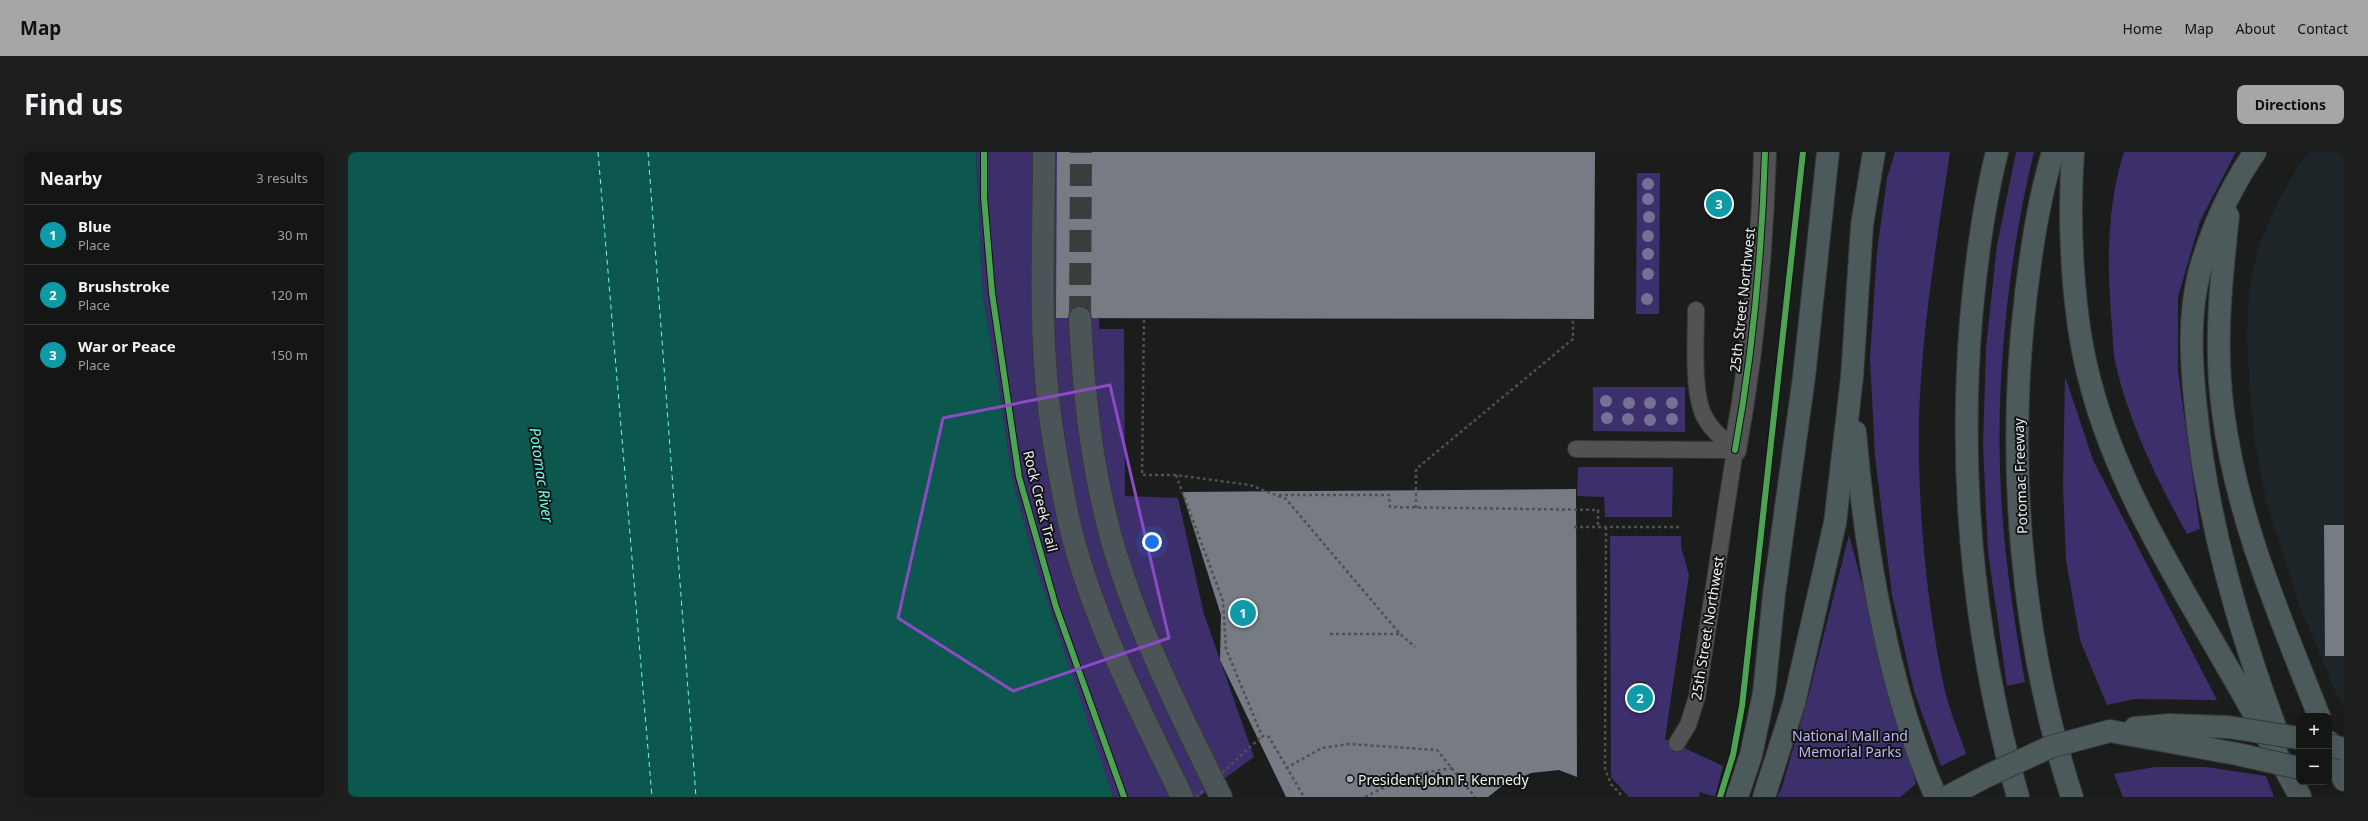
<!DOCTYPE html>
<html lang="en">
<head>
<meta charset="utf-8">
<style>
	body { margin:0; font-family:"Noto Sans",sans-serif; background:#1d1e1e; color:#f1f3f6 }
	.controls { position:absolute; right:12px; bottom:12px; display:grid; overflow:hidden; border-radius:8px; box-shadow:0 4px 16px #0002 }
	.controls button { width:36px; height:36px; display:grid; place-items:center; padding:0; border:0; border-bottom:1px solid #333434; background:#141515; color:#f1f3f6; font:20px sans-serif }
	.you { position:absolute; left:804px; top:390px; width:14px; height:14px; margin:-10px; border:3px solid #fff; border-radius:50%; background:#1a73e8; box-shadow:0 0 0 6px #1a73e833 }
	.badge { display:grid; place-items:center; width:26px; height:26px; border-radius:50%; background:#a5a6a6; color:#fff; font-size:13px; font-weight:700 }
	.pin { position:absolute; translate:-50% -50%; border:2px solid #fff; box-shadow:0 1px 4px #0006 }
	.list { margin:0; padding:0; list-style:none }
	h2 { display:flex; justify-content:space-between; align-items:center; height:52px; margin:0; padding:0 16px; font-size:17px }
	h2 small { font-size:13px; font-weight:400; color:#9d9fa0 }
	.list li { display:grid; grid-template-columns:26px 1fr auto; gap:12px; align-items:center; box-sizing:border-box; height:60px; padding:0 16px; border-top:1px solid #333434 }
	.list b { display:block; font-size:15px; white-space:nowrap }
	.list p { margin:0; font-size:13px; white-space:nowrap; color:#9d9fa0 }
	.list em { font-size:13px; font-style:normal; color:#9d9fa0 }
	.map { position:relative; flex:none; width:1996px; height:645px; overflow:hidden; border-radius:8px }
	header { display:flex; align-items:center; gap:24px; box-sizing:border-box; height:56px; padding:0 20px; background:#a5a6a6; color:#111 }
	header strong { font-size:19px }
	nav { display:flex; gap:22px; margin-inline-start:auto; font-size:14px }
	.intro { display:flex; align-items:center; justify-content:space-between; box-sizing:border-box; height:96px; padding:0 24px }
	h1 { margin:0; font-size:28px }
	.button { padding:10px 18px; border-radius:8px; background:#a5a6a6; color:#111; font-size:14px; font-weight:700 }
	main { display:flex; gap:24px; padding:0 24px }
	aside { flex:1; background:#141515; border-radius:8px; box-shadow:0 4px 16px #0002 }
	.map>svg:first-child { display:block }
	.built { fill:#1e2529 }
	.green { fill:#3d2f6c; fill-rule:evenodd }
	.water { fill:#0c574e }
	.lines { fill:none; stroke-linecap:round; stroke-linejoin:round }
	.ferry { stroke:#74fbe7; stroke-width:1; stroke-dasharray:5 4; stroke-linecap:butt }
	.building { fill:#767b84 }
	.primary-tunnel { stroke:#3b3c3c; stroke-width:22; stroke-dasharray:22 11; stroke-linecap:butt }
	.lane-casing { stroke:#373838; stroke-width:18 }
	.street-casing { stroke:#373838; stroke-width:24 }
	.primary-casing { stroke:#373838; stroke-width:24 }
	.highway-casing { stroke:#373838; stroke-width:24 }
	.path { stroke:#4f5050; stroke-width:2.5; stroke-dasharray:3 3; stroke-linecap:butt }
	.lane { stroke:#515253; stroke-width:16 }
	.street { stroke:#515253; stroke-width:22 }
	.primary { stroke:#4b5456; stroke-width:22 }
	.highway { stroke:#4d5a5c; stroke-width:22 }
	.highway-bridge-casing { stroke:#373838; stroke-width:24; stroke-linecap:butt }
	.path-bridge { stroke:#4f5050; stroke-width:2.5; stroke-dasharray:3 3; stroke-linecap:butt }
	.highway-bridge { stroke:#4d5a5c; stroke-width:22 }
	.cycleway-casing { stroke:#111314; stroke-width:8 }
	.cycleway { stroke:#4ca352; stroke-width:6 }
	.tree { fill:#757194 }
	.marked { fill:none; stroke:#8c4ac6; stroke-width:3; stroke-linejoin:round }
	.poi-dot { fill:#a5a6a6; stroke:#111314; stroke-width:1.5 }
	.labels { text-anchor:middle; dominant-baseline:central; stroke-width:4; stroke-linejoin:round; paint-order:stroke }
	.street-label { font-size:14px; fill:#eff1f1; stroke:#111314 }
	.park-label { font-size:14px; fill:#bfb6f7; stroke:#111314 }
	.poi-label { font-size:14px; fill:#eff1f1; stroke:#111314; text-anchor:start }
	.water-label { font-size:15px; font-style:italic; fill:#74fbe7; stroke:#111314 }
</style>
</head>
<body>
<header>
<strong>Map</strong>
<nav><a>Home</a><a>Map</a><a>About</a><a>Contact</a></nav>
</header>
<div class="intro"><h1>Find us</h1><a class="button">Directions</a></div>
<main>
<aside>
<h2>Nearby<small>3 results</small></h2>
<ul class="list">
<li><span class="badge" style="background:#0f9aa8">1</span><div><b>Blue</b><p>Place</p></div><em>30 m</em></li>
<li><span class="badge" style="background:#0f9aa8">2</span><div><b>Brushstroke</b><p>Place</p></div><em>120 m</em></li>
<li><span class="badge" style="background:#0f9aa8">3</span><div><b>War or Peace</b><p>Place</p></div><em>150 m</em></li>
</ul>
</aside>
<div class="map">
<svg width="1996" height="645" viewBox="0 0 1996 645">
	<rect width="100%" height="100%" fill="#1b1c1c"/>
	<path class="built" d="M1962 0H1996V552L1987 539 1952 455 1918 349 1907 291 1901 229 1899 182 1901 136 1912 90 1929 53 1950 14Z"/>
	<g class="green">
		<path d="M628 0H753L751 177H776L777 344 830 346 856 462 906 605 851 645H765L762 638 689 418 665 329 652 243 635 143Z"/>
		<path d="M1547 0H1602C1587 102 1568 210 1571 313 1573 387 1581 463 1596 535 1601 558 1611 580 1618 602L1593 614 1566 539 1544 443 1527 304 1522 207 1529 100 1539 26Z"/>
		<path d="M1668 0H1686C1660 106 1647 231 1653 340 1656 404 1666 467 1677 530L1659 534 1640 400 1635 293 1638 196 1649 93Z"/>
		<path d="M1776 0H1888L1852 69 1830 145V220L1852 377 1839 382C1810 330 1782 273 1768 214 1765 202 1765 188 1764 175 1759 117 1758 56 1776 0Z"/>
		<path d="M1289 21H1312L1311 162H1288Z"/>
		<path d="M1717 224 1745 308 1869 548 1787 547 1759 553 1732 488 1718 408 1715 334Z"/>
		<path d="M1245 235H1337V280L1245 279Z"/>
		<path d="M1230 315H1325L1324 365H1257L1256 345 1229 344Z"/>
		<path d="M1501 383 1568 632 1552 645H1429L1434 635 1460 545Z"/>
		<path d="M1262 384H1333V395L1341 423 1317 587 1375 614 1367 645 1352 640 1351 645H1281L1263 625ZM1288 530H1298V560L1288 559Z"/>
		<path d="M1807 615H1858L1918 624 1926 645H1775L1766 622Z"/>
	</g>
	<path class="water" d="M0 0H628L635 143 652 243 665 329 689 418 765 645H0Z"/>
	<g class="lines">
		<g class="ferry">
			<path d="M250 0 304 645"/>
			<path d="M300 0 348 645"/>
		</g>
	</g>
	<g class="building">
		<path d="M709 0H1247L1246 167 708 166Z"/>
		<path d="M1228 337 1229 625 1211 618 1183 621 1154 634 1140 645H938L872 508 873 463 834 340Z"/>
		<path d="M1976 373H1996V504H1977Z"/>
	</g>
	<g class="lines">
		<path class="primary-tunnel" d="M732 166 733 0"/>
		<g class="lane-casing">
			<g id="lane">
				<path d="M1348 158C1348 186 1344 239 1356 264 1363 278 1376 288 1387 298"/>
				<path d="M1228 297 1387 298"/>
				<path d="M1329 591 1340 573 1349 545 1387 298"/>
			</g>
		</g>
		<g class="street-casing">
			<path id="street" d="M1387 298C1405 200 1414 100 1417 0"/>
		</g>
		<g class="primary-casing">
			<g id="primary">
				<path d="M696 0C696 81 691 164 700 246 704 285 712 326 720 365 742 464 791 555 834 645"/>
				<path d="M732 166C736 251 746 337 773 418 799 497 837 571 873 645"/>
			</g>
		</g>
		<g class="highway-casing">
			<g id="highway">
				<path d="M1649 0C1635 55 1628 112 1623 168 1610 330 1626 489 1670 645"/>
				<path d="M1705 0C1691 46 1684 94 1678 142 1658 307 1672 486 1724 645"/>
				<path d="M1725 0C1720 71 1724 165 1743 233 1769 331 1823 417 1873 504 1900 550 1926 597 1952 644"/>
				<path d="M1907 0C1883 35 1864 76 1852 118 1840 163 1843 211 1848 257 1859 368 1890 475 1929 580"/>
				<path d="M1880 64C1873 129 1866 194 1875 259 1888 365 1932 465 1971 564"/>
				<path d="M1507 280C1517 397 1540 538 1588 645"/>
				<path d="M1787 576 1821 573 1880 575"/>
				<path d="M1762 579 1889 602"/>
				<path d="M1981 590 1996 628"/>
				<path d="M1389 645 1403 603 1416 541 1426 442 1456 225 1480 0"/>
				<path d="M1416 645 1446 551 1487 371 1504 225 1514 73 1526 0"/>
			</g>
		</g>
		<g class="path">
			<path d="M796 168 794 323H828L902 333 938 347 1052 482 1067 495"/>
			<path d="M828 323 875 449 878 497 914 584 921 585 956 645"/>
			<path d="M931 343H1041L1042 355 1250 358V375"/>
			<path d="M1068 356V317L1225 187V167"/>
			<path d="M1226 375H1334"/>
			<path d="M1258 375 1257 617 1263 632 1275 645"/>
			<path d="M982 482H1052"/>
			<path d="M938 616 974 596 1001 592 1089 598 1127 645"/>
			<path d="M1017 645 1061 623 1104 616"/>
		</g>
		<use href="#lane" class="lane"/>
		<use href="#street" class="street"/>
		<use href="#primary" class="primary"/>
		<use href="#highway" class="highway"/>
		<g class="highway-bridge-casing">
			<g id="highway-bridge">
				<path d="M1880 575 1951 586"/>
				<path d="M1981 593 1996 597"/>
				<path d="M1889 602 1951 616"/>
				<path d="M1599 645 1639 624 1702 595 1762 579"/>
			</g>
		</g>
		<path class="path-bridge" d="M848 645 914 584"/>
		<use href="#highway-bridge" class="highway-bridge"/>
		<g class="cycleway-casing">
			<g id="cycleway">
				<path d="M636 0V45L644 141 671 325 708 455 776 645"/>
				<path d="M1387 298C1405 200 1414 100 1417 0"/>
				<path d="M1372 645 1385 603 1394 554 1455 0"/>
			</g>
		</g>
		<use href="#cycleway" class="cycleway"/>
	</g>
	<g class="tree">
		<circle cx="1300" cy="32" r="6"/>
		<circle cx="1300" cy="47" r="6"/>
		<circle cx="1301" cy="65" r="6"/>
		<circle cx="1300" cy="84" r="6"/>
		<circle cx="1300" cy="102" r="6"/>
		<circle cx="1300" cy="122" r="6"/>
		<circle cx="1299" cy="147" r="6"/>
		<circle cx="1258" cy="249" r="6"/>
		<circle cx="1281" cy="251" r="6"/>
		<circle cx="1302" cy="251" r="6"/>
		<circle cx="1324" cy="251" r="6"/>
		<circle cx="1259" cy="266" r="6"/>
		<circle cx="1280" cy="267" r="6"/>
		<circle cx="1324" cy="267" r="6"/>
		<circle cx="1302" cy="268" r="6"/>
	</g>
	<path class="marked" d="M762 233 821 486 665 539 550 466 595 266Z"/>
	<circle class="poi-dot" cx="1002" cy="627" r="4"/>
	<g class="labels">
		<g class="street-label">
			<text transform="translate(1394 148) rotate(-84)">25th Street Northwest</text>
			<text transform="translate(1672 324) rotate(-92)">Potomac Freeway</text>
			<text transform="translate(693 349) rotate(76)">Rock Creek Trail</text>
			<text transform="translate(1359 476) rotate(-81)">25th Street Northwest</text>
		</g>
		<g class="park-label">
			<text x="1502" y="583">National Mall and<tspan x="1502" dy="16">Memorial Parks</tspan></text>
		</g>
		<g class="poi-label">
			<text x="1010" y="627">President John F. Kennedy</text>
		</g>
		<g class="water-label">
			<text transform="translate(194 323) rotate(82)">Potomac River</text>
		</g>
	</g>
</svg>
<div class="controls">
<button>+</button>
<button>−</button>
</div>
<div class="you"></div>
<div class="pin badge" style="left:895px;top:461px;background:#0f9aa8">1</div>
<div class="pin badge" style="left:1292px;top:546px;background:#0f9aa8">2</div>
<div class="pin badge" style="left:1371px;top:52px;background:#0f9aa8">3</div>
</div>
</main>
</body>
</html>
